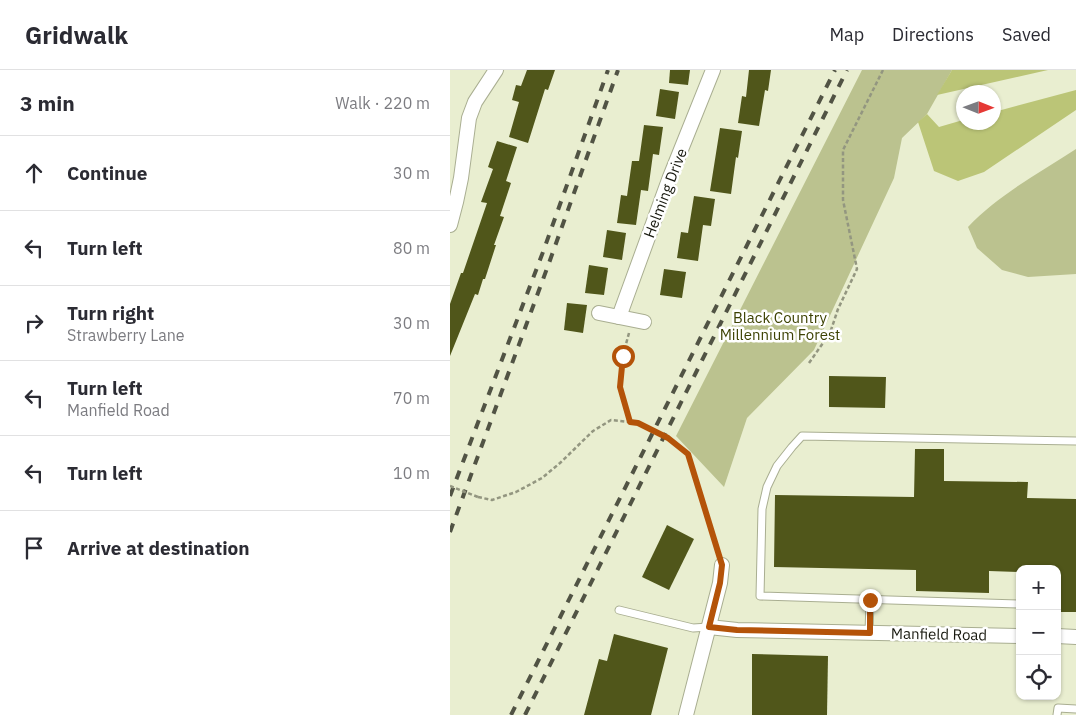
<!DOCTYPE html>
<html lang="en">
<head>
<meta charset="utf-8">
<style>
	body { margin:0; font-family:"IBM Plex Sans",sans-serif; background:#f2f2f3; color:#2b2b33 }
	.controls { position:absolute; right:15px; bottom:15px; display:grid; overflow:hidden; border-radius:10px; box-shadow:0 1px 4px #0004 }
	.controls button { width:45px; height:45px; display:grid; place-items:center; padding:0; border:0; border-bottom:1px solid #e1e1e2; background:#fff; color:#2b2b33; font:25px sans-serif }
	.compass { position:absolute; left:506px; top:15px; width:45px; height:45px; border-radius:50%; background:#fff; box-shadow:0 1px 4px #0004; rotate:91deg }
	.stop { position:absolute; width:15px; height:15px; margin:-11px; border:4px solid #b45309; border-radius:50%; background:#fff }
	.stop.end { background:#b45309; border-color:#fff; box-shadow:0 1px 5px #0008 }
	.list { margin:0; padding:0; list-style:none }
	h2 { display:flex; justify-content:space-between; align-items:center; height:65px; margin:0; padding:0 20px; font-size:21px }
	h2 small { font-size:16px; font-weight:400; color:#7c7c81 }
	.list li { display:grid; grid-template-columns:32px 1fr auto; gap:15px; align-items:center; box-sizing:border-box; height:75px; padding:0 20px; border-top:1px solid #e1e1e2 }
	.list b { display:block; font-size:19px; white-space:nowrap }
	.list p { margin:0; font-size:16px; white-space:nowrap; color:#7c7c81 }
	.list em { font-size:16px; font-style:normal; color:#7c7c81 }
	.icon { flex:none; width:28px; height:28px; fill:none; stroke:currentColor; stroke-width:2; stroke-linecap:round; stroke-linejoin:round }
	.map { position:relative; flex:none; width:626px; height:645px; overflow:hidden }
	header { display:flex; align-items:center; gap:30px; box-sizing:border-box; height:70px; padding:0 25px; background:#fff; border-bottom:1px solid #e1e1e2 }
	header strong { font-size:24px }
	nav { display:flex; gap:28px; margin-inline-start:auto; font-size:18px }
	main { display:flex }
	aside { flex:1; background:#fff }
	.map>svg:first-child { display:block }
	.green { fill:#bbc28f }
	.water { fill:#bbc577 }
	.building { fill:#50561a }
	.lines { fill:none; stroke-linecap:round; stroke-linejoin:round }
	.service-casing { stroke:#a9ae91; stroke-width:9 }
	.minor-casing { stroke:#a9ae91; stroke-width:16 }
	.path { stroke:#939680; stroke-width:2.5; stroke-dasharray:4 2.5; stroke-linecap:butt }
	.service { stroke:#fff; stroke-width:7 }
	.minor { stroke:#fff; stroke-width:14 }
	.rail { stroke:#515344; stroke-width:4; stroke-dasharray:9 9; stroke-linecap:butt }
	.path-bridge { stroke:#939680; stroke-width:2.5; stroke-dasharray:4 2.5; stroke-linecap:butt }
	.route { stroke:#b45309; stroke-width:6 }
	.labels { text-anchor:middle; dominant-baseline:central; stroke-width:5; stroke-linejoin:round; paint-order:stroke }
	.street-label { font-size:15px; fill:#16170d; stroke:#fff }
	.park-label { font-size:15px; fill:#3d4203; stroke:#fff }
</style>
</head>
<body>
<header>
<strong>Gridwalk</strong>
<nav><a>Map</a><a>Directions</a><a>Saved</a></nav>
</header>
<main>
<aside>
<h2>3 min<small>Walk · 220 m</small></h2>
<ul class="list">
<li><svg class="icon" aria-label="ahead" viewBox="0 0 24 24"><path d="M12 20V5M6 11l6-6 6 6"/></svg><div><b>Continue</b></div><em>30 m</em></li>
<li><svg class="icon" aria-label="left" viewBox="0 0 24 24"><path d="M17 20v-9H6M10 6l-5 5 5 5"/></svg><div><b>Turn left</b></div><em>80 m</em></li>
<li><svg class="icon" aria-label="right" viewBox="0 0 24 24"><path d="M7 20v-9h11M14 6l5 5-5 5"/></svg><div><b>Turn right</b><p>Strawberry Lane</p></div><em>30 m</em></li>
<li><svg class="icon" aria-label="left" viewBox="0 0 24 24"><path d="M17 20v-9H6M10 6l-5 5 5 5"/></svg><div><b>Turn left</b><p>Manfield Road</p></div><em>70 m</em></li>
<li><svg class="icon" aria-label="left" viewBox="0 0 24 24"><path d="M17 20v-9H6M10 6l-5 5 5 5"/></svg><div><b>Turn left</b></div><em>10 m</em></li>
<li><svg class="icon" aria-label="arrive" viewBox="0 0 24 24"><path d="M6 21V4h12l-3 4 3 4H6"/></svg><div><b>Arrive at destination</b></div></li>
</ul>
</aside>
<div class="map">
<svg width="626" height="645" viewBox="0 0 626 645">
	<rect width="100%" height="100%" fill="#e9eed0"/>
	<g class="green">
		<path d="M412 0H502L477 44 452 68 444 108 364 280 297 348 274 417 226 366Z"/>
		<path d="M626 79V204L578 207 552 200 527 178 518 157C548 125 589 103 626 79Z"/>
	</g>
	<g class="water">
		<path d="M502 0H598L487 25Z"/>
		<path d="M626 20V40L534 102 508 111 484 101 468 52 477 44 489 57 513 50 514 52H544V42Z"/>
	</g>
	<g class="building">
		<path d="M77 0H105L98 20 95 19 78 73 59 67 69 32 62 30 66 15 71 16Z"/>
		<path d="M220 0H240L238 15 219 13Z"/>
		<path d="M299 0H321L318 21 315 20 309 56 288 53 292 26 296 27Z"/>
		<path d="M210 19 229 22 225 49 206 46Z"/>
		<path d="M194 55 213 57 209 85 203 84 198 121 191 120 186 155 167 153 171 125 177 126 182 91H189Z"/>
		<path d="M270 58 292 61 288 88 286 87 281 124 260 121Z"/>
		<path d="M47 71 67 77 56 111 61 113 50 146 54 147 44 175H46L35 209H33L28 225 25 224 0 286V234L11 203H13L37 133 31 132 43 99 38 97Z"/>
		<path d="M244 126 265 129 261 156 253 155 248 191 227 188 231 162 238 163Z"/>
		<path d="M157 160 176 163 172 190 153 187Z"/>
		<path d="M139 195 158 198 154 225 135 223Z"/>
		<path d="M214 199 236 202 232 228 210 225Z"/>
		<path d="M117 233 137 235 133 263 114 260Z"/>
		<path d="M379 306 436 307 435 338 379 337Z"/>
		<path d="M465 379H494V411L578 412 577 428 626 429V542H607V499H570V502L539 501V523L466 521V500L324 497 325 425 464 427Z"/>
		<path d="M217 455 244 469 219 520 192 507Z"/>
		<path d="M164 564 218 578 201 645H134L149 589 157 591Z"/>
		<path d="M302 584 378 586 377 645H302Z"/>
	</g>
	<g class="lines">
		<g class="service-casing">
			<g id="service">
				<path d="M570 534 310 526 312 439 317 417 327 396 342 377 352 366 626 371"/>
				<path d="M169 540 243 558 259 557"/>
				<path d="M419 563 420 530"/>
				<path d="M607 645 608 638 626 639"/>
			</g>
		</g>
		<g class="minor-casing">
			<g id="minor">
				<path d="M0 155 6 132 11 108 19 48 25 32 46 0"/>
				<path d="M149 243 194 252"/>
				<path d="M169 247 220 107 263 0"/>
				<path d="M259 557 287 560 570 566"/>
				<path d="M607 566 626 567"/>
				<path d="M236 645 270 513 272 495"/>
			</g>
		</g>
		<g class="path">
			<path d="M179 263 173 285 170 317 181 352"/>
			<path d="M359 293 380 263 388 239 407 199 393 130V80L433 0"/>
			<path d="M218 368 230 377 238 384 268 483"/>
			<path d="M28 427 42 430 66 422 92 408 110 393 143 361 161 350 189 353"/>
		</g>
		<use href="#service" class="service"/>
		<use href="#minor" class="minor"/>
		<g class="rail">
			<path d="M0 426 93 182 158 0"/>
			<path d="M0 462 99 193 168 0"/>
			<path d="M61 645 385 0"/>
			<path d="M75 645 397 0"/>
		</g>
		<g class="path-bridge">
			<path d="M189 353 218 368"/>
			<path d="M0 416 28 427"/>
		</g>
	</g>
	<g class="lines">
		<path class="route" d="M173 286 170 317 180 352 188 353 218 368 238 384 272 495 270 513 259 557 287 560 420 563V530"/>
	</g>
	<g class="labels">
		<g class="street-label">
			<text transform="translate(215 123) rotate(-69)">Helming Drive</text>
			<text transform="translate(489 564) rotate(1)">Manfield Road</text>
		</g>
		<g class="park-label">
			<text x="330" y="247">Black Country<tspan x="330" dy="17">Millennium Forest</tspan></text>
		</g>
	</g>
</svg>
<div class="controls">
<button>+</button>
<button>−</button>
<button><svg class="icon" aria-label="locate" viewBox="0 0 24 24"><circle cx="12" cy="12" r="6"/><path d="M12 2v4M12 18v4M2 12h4M18 12h4"/></svg></button>
</div>
<svg class="compass" viewBox="-18 -18 36 36"><path d="M0-13l5 13h-10z" fill="#e53935"/><path d="M0 13l5-13h-10z" fill="#7c7c81"/></svg>
<div class="stop" style="left:173px;top:286px"></div>
<div class="stop end" style="left:420px;top:530px"></div>
</div>
</main>
</body>
</html>
